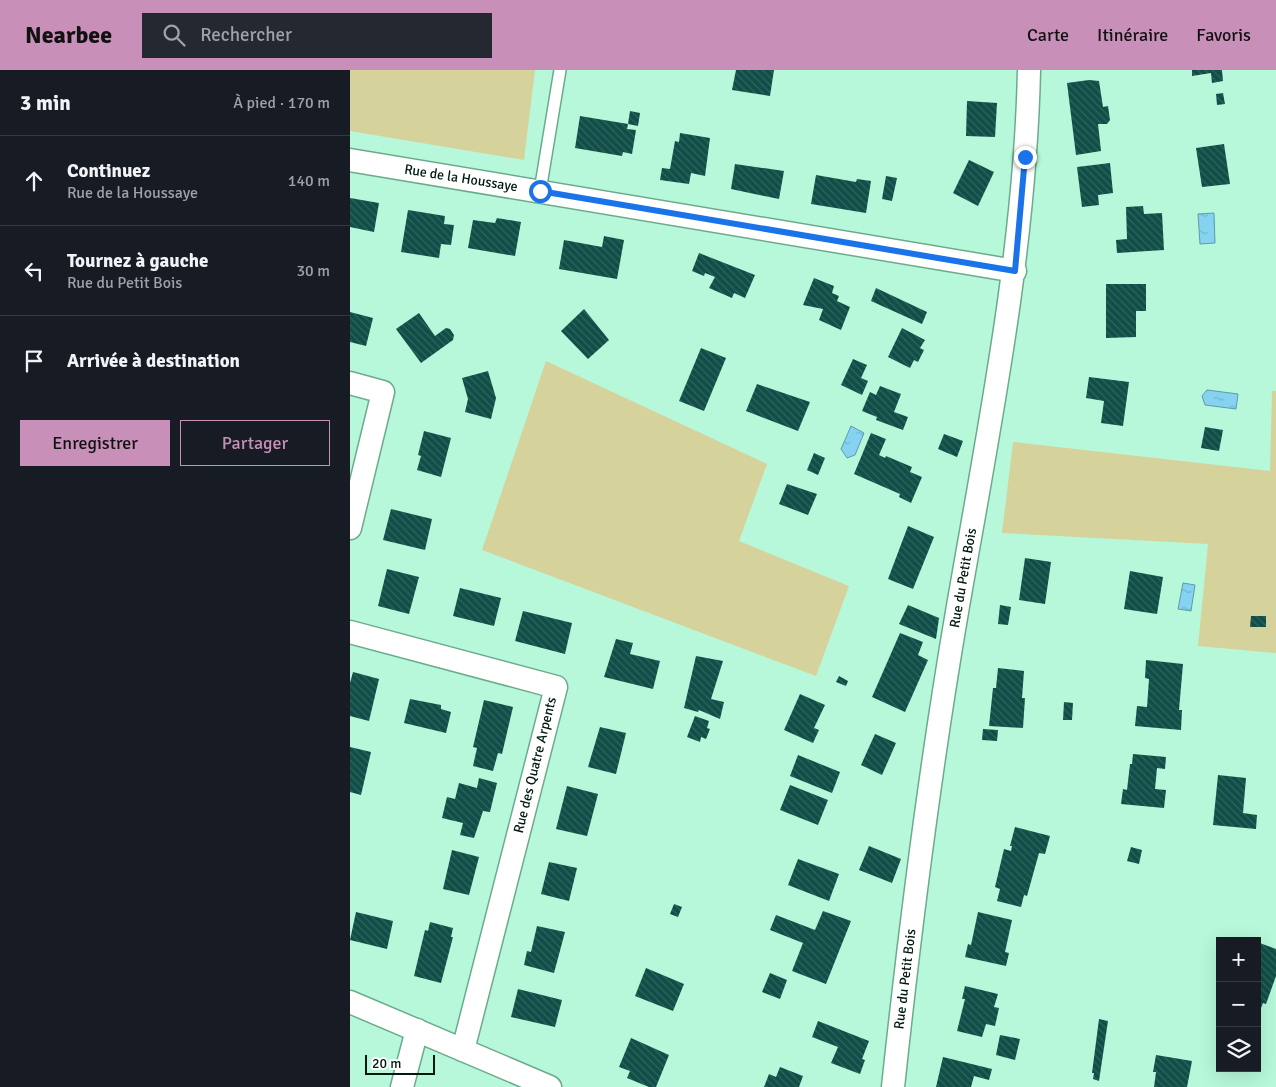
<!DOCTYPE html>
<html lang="fr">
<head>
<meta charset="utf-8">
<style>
	body { margin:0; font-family:Signika,sans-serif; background:#242831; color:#f1f3f6 }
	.controls { position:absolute; right:15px; bottom:15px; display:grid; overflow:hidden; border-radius:0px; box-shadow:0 5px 20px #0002 }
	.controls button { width:45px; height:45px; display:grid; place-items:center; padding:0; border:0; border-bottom:1px solid #363941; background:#171b24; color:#f1f3f6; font:25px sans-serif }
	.scale { position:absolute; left:15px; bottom:12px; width:70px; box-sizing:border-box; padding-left:5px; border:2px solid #01190f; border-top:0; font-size:14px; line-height:18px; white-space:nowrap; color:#01190f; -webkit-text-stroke:4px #fff; paint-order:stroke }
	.stop { position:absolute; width:15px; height:15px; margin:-11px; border:4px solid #1a73e8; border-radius:50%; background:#fff }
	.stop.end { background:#1a73e8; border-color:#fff; box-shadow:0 1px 5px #0008 }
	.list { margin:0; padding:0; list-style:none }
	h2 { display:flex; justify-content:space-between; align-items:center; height:65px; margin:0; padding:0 20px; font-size:21px }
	h2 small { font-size:16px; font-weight:400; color:#9ea1a6 }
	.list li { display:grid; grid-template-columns:32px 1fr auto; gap:15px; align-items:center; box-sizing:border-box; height:90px; padding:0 20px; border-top:1px solid #363941 }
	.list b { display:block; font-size:19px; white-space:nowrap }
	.list p { margin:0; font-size:16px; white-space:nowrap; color:#9ea1a6 }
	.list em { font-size:16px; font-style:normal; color:#9ea1a6 }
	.actions { display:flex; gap:10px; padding:15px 20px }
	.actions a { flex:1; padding:11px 0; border:1px solid #c88fb9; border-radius:0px; text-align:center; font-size:18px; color:#c88fb9 }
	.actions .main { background:#c88fb9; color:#111 }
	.icon { flex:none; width:28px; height:28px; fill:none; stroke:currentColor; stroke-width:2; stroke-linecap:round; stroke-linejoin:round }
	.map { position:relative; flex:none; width:926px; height:1017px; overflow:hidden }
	header { display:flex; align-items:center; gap:30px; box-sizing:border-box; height:70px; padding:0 25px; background:#c88fb9; color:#111 }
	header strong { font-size:24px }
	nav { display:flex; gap:28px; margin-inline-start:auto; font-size:18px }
	.search { width:350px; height:45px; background:#242831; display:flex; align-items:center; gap:12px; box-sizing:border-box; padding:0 18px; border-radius:0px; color:#9ea1a6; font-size:19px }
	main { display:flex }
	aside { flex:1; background:#171b24 }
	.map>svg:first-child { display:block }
	.green { fill:#d6d29c }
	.water { fill:url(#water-ripples); stroke:#5d9bac }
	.building { fill:url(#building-back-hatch) }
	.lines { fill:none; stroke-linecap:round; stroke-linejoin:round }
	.lane-casing { stroke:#6caa8e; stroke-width:14 }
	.street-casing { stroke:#6caa8e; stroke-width:25 }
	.lane { stroke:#fff; stroke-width:11 }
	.street { stroke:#fff; stroke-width:22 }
	.route { stroke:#1a73e8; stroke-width:6 }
	.labels { text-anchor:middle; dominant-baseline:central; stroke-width:5; stroke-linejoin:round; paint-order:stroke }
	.street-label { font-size:14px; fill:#01190f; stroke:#fff }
</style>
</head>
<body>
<header>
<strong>Nearbee</strong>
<div class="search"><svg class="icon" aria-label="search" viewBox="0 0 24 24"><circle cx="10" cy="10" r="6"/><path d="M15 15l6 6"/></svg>Rechercher</div>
<nav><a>Carte</a><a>Itinéraire</a><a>Favoris</a></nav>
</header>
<main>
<aside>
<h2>3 min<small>À pied · 170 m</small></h2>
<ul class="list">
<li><svg class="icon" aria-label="ahead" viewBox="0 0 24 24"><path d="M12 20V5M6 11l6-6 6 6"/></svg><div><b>Continuez</b><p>Rue de la Houssaye</p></div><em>140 m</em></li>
<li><svg class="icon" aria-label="left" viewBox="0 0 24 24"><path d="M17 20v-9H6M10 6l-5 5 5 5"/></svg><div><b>Tournez à gauche</b><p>Rue du Petit Bois</p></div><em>30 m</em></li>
<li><svg class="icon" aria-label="arrive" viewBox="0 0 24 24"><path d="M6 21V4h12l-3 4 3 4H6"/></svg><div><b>Arrivée à destination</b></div></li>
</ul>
<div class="actions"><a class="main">Enregistrer</a><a>Partager</a></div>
</aside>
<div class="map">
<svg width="926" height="1017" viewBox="0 0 926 1017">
	<defs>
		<pattern id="water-ripples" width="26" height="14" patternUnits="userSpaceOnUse" patternTransform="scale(1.25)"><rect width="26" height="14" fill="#85d3f0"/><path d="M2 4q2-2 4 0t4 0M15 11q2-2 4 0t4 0" fill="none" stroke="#71b5cd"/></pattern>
		<pattern id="building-back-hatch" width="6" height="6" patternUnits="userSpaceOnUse" patternTransform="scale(1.25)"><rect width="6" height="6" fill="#104e47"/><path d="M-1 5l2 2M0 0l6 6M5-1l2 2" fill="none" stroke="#31645d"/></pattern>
	</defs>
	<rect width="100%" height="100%" fill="#b7f8da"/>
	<g class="green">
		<path d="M0 0H185L174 90 0 61Z"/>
		<path d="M196 291 417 394 389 471 499 516 466 606 132 480Z"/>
		<path d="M922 321H926V583L848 576 858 474 652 463 663 372 920 401Z"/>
	</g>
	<g class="water">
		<path d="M864 143 865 173 850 174 848 144Z"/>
		<path d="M857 320 888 324 886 339 855 335 852 326Z"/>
		<path d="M501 356 514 363 505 385 497 388 491 379Z"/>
		<path d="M833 513 845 515 841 541 828 539Z"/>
	</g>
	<g class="building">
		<path d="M386 0H424L420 26 382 20Z"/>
		<path d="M842 0H872L873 11 862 13 861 3 842 6Z"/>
		<path d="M739 10 749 11 753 37 758 36 760 50 757 54H748L751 81 726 85 717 13Z"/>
		<path d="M873 23 875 34 867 35 866 24Z"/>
		<path d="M617 31 647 33 645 67 616 66Z"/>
		<path d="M280 41 290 43 288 56 278 54Z"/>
		<path d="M230 46 278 54 277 59 286 60 282 84 273 82 272 86 225 78Z"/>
		<path d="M330 63 360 68 355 106 341 103 339 114 310 110 312 98 320 99 325 71 329 72Z"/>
		<path d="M874 74 880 114 852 117 846 78Z"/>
		<path d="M619 90 644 102 628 136 603 123Z"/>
		<path d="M760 93 763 123 748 125 749 135 732 137 727 97Z"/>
		<path d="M385 94 434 101 429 129 381 119Z"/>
		<path d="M466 105 506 112 507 109 521 111 516 143 461 134Z"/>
		<path d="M536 106 547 108 542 131 532 129Z"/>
		<path d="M0 128 29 133 24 162 0 157Z"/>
		<path d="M793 136 794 144 812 143 814 180 767 183 766 170 777 169 776 137Z"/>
		<path d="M58 140 95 146 94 154 104 155 101 175 91 174 89 188 51 182Z"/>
		<path d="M147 148 171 152 165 186 118 178 123 150 145 153Z"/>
		<path d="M254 166 274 170 267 209 209 199 214 170 252 177Z"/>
		<path d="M349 183 405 205 395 228 384 223 382 228 359 218 365 207 355 203 354 206 342 201Z"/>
		<path d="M464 208 484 216 482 223 489 226 487 231 500 237 491 260 469 250 473 239 453 235Z"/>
		<path d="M756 214H796V241H786V267L756 268Z"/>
		<path d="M526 218 577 242 572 254 521 231Z"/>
		<path d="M234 239 259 270 238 289 211 261Z"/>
		<path d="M0 242 23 248 16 276 0 272Z"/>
		<path d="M69 243 85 266 96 258 100 259 104 265 103 270 71 293 46 259Z"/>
		<path d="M552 258 575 270 570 278 574 280 568 292 564 290 560 298 538 287Z"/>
		<path d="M351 278 376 288 354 341 329 331Z"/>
		<path d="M503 289 517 295 511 308 518 311 512 325 491 315Z"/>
		<path d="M138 301 146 328 141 349 115 342 118 329 112 308Z"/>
		<path d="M739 307 779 312 773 356 751 353 754 331 736 328Z"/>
		<path d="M407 314 460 332 448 361 396 341Z"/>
		<path d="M530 316 551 324 544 342 558 347 553 360 526 350 527 347 512 341 520 322 526 325Z"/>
		<path d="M855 357 873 360 869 381 851 378Z"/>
		<path d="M74 361 101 368 91 407 67 400 71 386 68 385Z"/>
		<path d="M521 363 536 369 529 385 535 388 536 386 562 397 560 402 572 407 561 433 549 427 550 424 504 404Z"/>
		<path d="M594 364 613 371 607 387 588 379Z"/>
		<path d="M464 383 475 388 468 405 457 400Z"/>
		<path d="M437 414 467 424 458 445 429 434Z"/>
		<path d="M41 439 82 449 75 480 33 470Z"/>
		<path d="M558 456 584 467 563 519 538 509Z"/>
		<path d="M675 488 701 492 695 534 669 530Z"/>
		<path d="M37 499 69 507 59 544 28 536Z"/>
		<path d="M780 501 813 507 807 544 774 539Z"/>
		<path d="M110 518 151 528 144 556 103 546Z"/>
		<path d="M558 535 589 548 586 569 549 554Z"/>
		<path d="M650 535 661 537 658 555 648 554Z"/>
		<path d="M173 541 222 553 215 584 165 571Z"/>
		<path d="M901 546H916V557H900Z"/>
		<path d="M550 563 573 572 568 585 578 590 555 642 522 627Z"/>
		<path d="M266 569 283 573 280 584 310 591 303 619 254 607Z"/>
		<path d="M346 586 373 591 361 629 374 632 370 649 349 640 348 642 334 638Z"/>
		<path d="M796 590 833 594 829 640H832L831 660 785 656 787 636 797 637 799 609 795 608Z"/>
		<path d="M648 598 674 601 672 628H675L673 658 639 656 643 618H646Z"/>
		<path d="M3 602 29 609 19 651 0 646V613Z"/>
		<path d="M489 606 498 611 496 616 486 612Z"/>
		<path d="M450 624 475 635 464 658 469 660 463 673 434 660Z"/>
		<path d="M60 629 91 635V639L101 642 96 663 54 653Z"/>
		<path d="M134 630 163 637 152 684 148 683 143 701 123 696 127 678 123 677Z"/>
		<path d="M714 632 723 633 722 650H713Z"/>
		<path d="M345 646 359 651 357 658 360 659 356 669 351 667 350 672 337 667Z"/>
		<path d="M250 657 276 663 266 704 238 697Z"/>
		<path d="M633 659 648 660 647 671 632 670Z"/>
		<path d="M525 664 546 673 532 705 511 695Z"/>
		<path d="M0 677 21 682 11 725 0 722Z"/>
		<path d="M783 684 816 687 815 699 807 698 805 719 816 720 814 738 771 734 773 719 777 720 780 694H782Z"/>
		<path d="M448 685 490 702 482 723 440 706Z"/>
		<path d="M868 705 896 708 893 743 907 745 906 759 863 755Z"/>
		<path d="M129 708 147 713 140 742 133 741 124 768 110 765 113 753 92 748 97 727 105 729 109 713 127 718Z"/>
		<path d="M440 715 478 730 468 755 430 740Z"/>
		<path d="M217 716 248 724 237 766 206 759Z"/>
		<path d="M665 757 700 766 695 784 689 783 677 826 674 825 671 837 647 831 650 819 645 817 654 779 661 781 662 776H660Z"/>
		<path d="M519 776 551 789 542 813 509 800Z"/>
		<path d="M781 777 792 780 789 794 777 791Z"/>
		<path d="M102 780 129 787 119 825 93 819Z"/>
		<path d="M448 789 489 804 479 831 438 815Z"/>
		<path d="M199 792 227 798 219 831 191 824Z"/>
		<path d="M324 834 332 837 328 847 320 844Z"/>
		<path d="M473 841 501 851 476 914 442 901 453 873 420 860 426 845 465 860Z"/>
		<path d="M6 842 43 851 37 879 0 870Z"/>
		<path d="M628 842 662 850 655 882 659 883 656 896 615 887 618 874 621 875Z"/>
		<path d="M80 852 103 858 101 867H103L91 913 64 906 75 860 78 861Z"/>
		<path d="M187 856 215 862 204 903 174 895 177 881 181 882Z"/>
		<path d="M907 872 926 879V906L916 934 913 933 907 948Z"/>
		<path d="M296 898 334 914 323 941 285 926Z"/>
		<path d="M420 903 437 910 430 929 412 922Z"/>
		<path d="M615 916 648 924 644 937 649 938 645 956 636 954 632 967 607 961 615 929H612Z"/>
		<path d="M168 919 212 930 205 957 161 947Z"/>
		<path d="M749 949 758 951 749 1011 743 1009 744 1003H742Z"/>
		<path d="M468 951 519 971 512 989 515 990 510 1004 481 993 488 977 462 967Z"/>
		<path d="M650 965 670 969 665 990 646 985Z"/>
		<path d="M281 968 319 985 306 1017H299L277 1008 280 1001 269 997Z"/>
		<path d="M806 985 842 991 837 1017H804L806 1002H803Z"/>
		<path d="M593 987 642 999 639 1010 624 1006 621 1017H586Z"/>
		<path d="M430 997 453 1006 449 1017H414L419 1004 426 1007Z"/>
	</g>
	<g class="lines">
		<g class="lane-casing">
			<path id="lane" d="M190 121 210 0"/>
		</g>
		<g class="street-casing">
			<g id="street">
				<path d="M0 90 665 201"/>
				<path d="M0 313 33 322 0 458"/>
				<path d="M0 562 206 617 113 980"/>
				<path d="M0 932 200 1017"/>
				<path d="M52 1017 67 960"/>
				<path d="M543 1017C560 858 580 699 607 542 638 362 675 183 679 0"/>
			</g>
		</g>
		<use href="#lane" class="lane"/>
		<use href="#street" class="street"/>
	</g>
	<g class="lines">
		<path class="route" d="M190 121 665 201 675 87"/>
	</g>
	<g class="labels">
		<g class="street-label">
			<text transform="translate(111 108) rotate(9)">Rue de la Houssaye</text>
			<text transform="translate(613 508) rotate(-80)">Rue du Petit Bois</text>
			<text transform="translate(185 695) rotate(-76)">Rue des Quatre Arpents</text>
			<text transform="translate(555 909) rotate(-83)">Rue du Petit Bois</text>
		</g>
	</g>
</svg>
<div class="controls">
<button>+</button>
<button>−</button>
<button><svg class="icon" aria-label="layers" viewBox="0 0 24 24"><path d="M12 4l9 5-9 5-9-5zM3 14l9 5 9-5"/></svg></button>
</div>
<div class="scale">20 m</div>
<div class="stop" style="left:190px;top:121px"></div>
<div class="stop end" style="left:675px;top:87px"></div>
</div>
</main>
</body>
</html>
